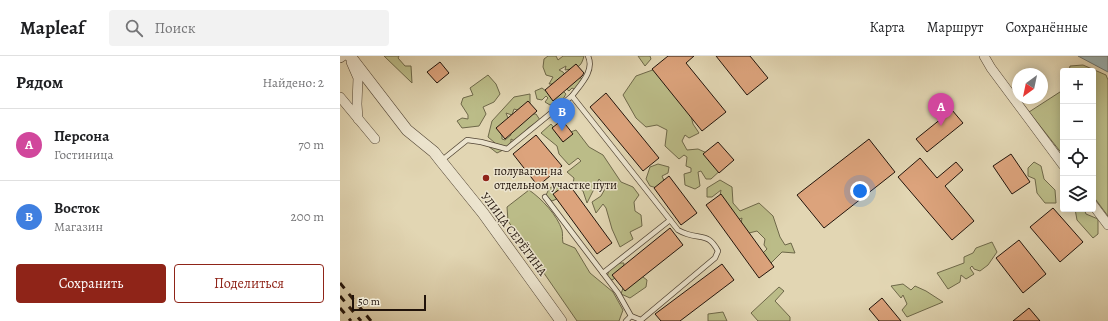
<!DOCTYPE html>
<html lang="ru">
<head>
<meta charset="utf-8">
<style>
	body { margin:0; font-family:Alegreya,serif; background:#f2f2f2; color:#202124 }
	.controls { position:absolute; right:12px; top:12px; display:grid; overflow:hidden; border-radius:4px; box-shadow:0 2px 10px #0003 }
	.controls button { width:36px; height:36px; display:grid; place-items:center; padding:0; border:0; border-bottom:1px solid #e0e0e0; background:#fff; color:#202124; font:20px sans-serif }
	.compass { position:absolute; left:672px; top:12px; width:36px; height:36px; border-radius:50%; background:#fff; box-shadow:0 2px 10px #0003; rotate:213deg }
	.scale { position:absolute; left:12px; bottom:10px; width:74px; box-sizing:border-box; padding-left:4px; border:2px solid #21130a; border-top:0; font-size:11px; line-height:14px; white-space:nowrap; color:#21130a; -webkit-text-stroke:3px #ece4ce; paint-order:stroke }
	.you { position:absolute; left:520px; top:135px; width:14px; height:14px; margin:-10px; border:3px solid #fff; border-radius:50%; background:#1a73e8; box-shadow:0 0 0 6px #1a73e833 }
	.badge { display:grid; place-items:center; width:26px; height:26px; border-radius:50%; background:#8f2418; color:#fff; font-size:13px; font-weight:700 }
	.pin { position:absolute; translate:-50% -33px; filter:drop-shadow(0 1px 2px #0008) }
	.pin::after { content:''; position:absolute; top:21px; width:14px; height:12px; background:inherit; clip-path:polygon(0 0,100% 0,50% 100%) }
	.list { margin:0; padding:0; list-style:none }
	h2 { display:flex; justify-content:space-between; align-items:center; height:52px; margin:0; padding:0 16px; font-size:17px }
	h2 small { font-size:13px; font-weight:400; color:#757577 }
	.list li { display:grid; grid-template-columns:26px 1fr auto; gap:12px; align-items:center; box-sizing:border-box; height:72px; padding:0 16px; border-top:1px solid #e0e0e0 }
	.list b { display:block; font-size:15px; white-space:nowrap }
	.list p { margin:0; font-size:13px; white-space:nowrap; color:#757577 }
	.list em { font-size:13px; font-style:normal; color:#757577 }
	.actions { display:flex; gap:8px; padding:12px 16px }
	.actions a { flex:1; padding:9px 0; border:1px solid #8f2418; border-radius:4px; text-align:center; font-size:14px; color:#8f2418 }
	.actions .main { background:#8f2418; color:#fff }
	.icon { flex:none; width:22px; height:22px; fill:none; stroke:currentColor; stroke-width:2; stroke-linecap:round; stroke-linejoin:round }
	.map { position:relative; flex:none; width:768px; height:265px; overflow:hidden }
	header { display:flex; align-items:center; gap:24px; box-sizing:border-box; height:56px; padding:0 20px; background:#fff; border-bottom:1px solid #e0e0e0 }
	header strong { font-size:19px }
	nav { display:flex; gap:22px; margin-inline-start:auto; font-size:14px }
	.search { width:280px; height:36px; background:#f2f2f2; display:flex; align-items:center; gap:10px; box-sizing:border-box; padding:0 14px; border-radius:4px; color:#757577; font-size:15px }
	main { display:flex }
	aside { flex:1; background:#fff }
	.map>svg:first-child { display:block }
	.green { fill:#bbbc88; stroke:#6e6849 }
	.water { fill:#9bb6b8; stroke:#6a7572 }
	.building { fill:#dca37c; stroke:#21130a }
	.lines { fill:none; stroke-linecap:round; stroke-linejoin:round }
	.service-casing { stroke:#514434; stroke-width:6 }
	.minor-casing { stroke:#514434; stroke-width:10 }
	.tertiary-casing { stroke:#514434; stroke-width:12 }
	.service { stroke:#ece4ce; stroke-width:4.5 }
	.minor { stroke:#ece4ce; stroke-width:9 }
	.tertiary { stroke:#ece4ce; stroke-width:11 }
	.rail { stroke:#21130a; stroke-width:3; stroke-dasharray:7 7; stroke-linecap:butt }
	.poi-dot { fill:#8f2418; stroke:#ece4ce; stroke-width:1.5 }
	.labels { text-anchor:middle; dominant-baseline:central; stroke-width:3; stroke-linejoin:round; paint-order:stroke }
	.poi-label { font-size:12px; fill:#21130a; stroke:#ece4ce; text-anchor:start }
	.street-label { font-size:12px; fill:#21130a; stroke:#ece4ce }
</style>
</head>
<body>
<header>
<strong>Mapleaf</strong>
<div class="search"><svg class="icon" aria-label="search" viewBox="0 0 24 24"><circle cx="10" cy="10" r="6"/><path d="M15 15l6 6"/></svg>Поиск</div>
<nav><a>Карта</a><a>Маршрут</a><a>Сохранённые</a></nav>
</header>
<main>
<aside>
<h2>Рядом<small>Найдено: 2</small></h2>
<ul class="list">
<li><span class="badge" style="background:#d1479c">A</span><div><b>Персона</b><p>Гостиница</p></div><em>70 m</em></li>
<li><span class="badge" style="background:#3f7fe0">B</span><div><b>Восток</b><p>Магазин</p></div><em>200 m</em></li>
</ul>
<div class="actions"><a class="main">Сохранить</a><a>Поделиться</a></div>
</aside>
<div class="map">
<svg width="768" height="265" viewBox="0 0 768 265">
	<rect width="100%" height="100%" fill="#e2d6b3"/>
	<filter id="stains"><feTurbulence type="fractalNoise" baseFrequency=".005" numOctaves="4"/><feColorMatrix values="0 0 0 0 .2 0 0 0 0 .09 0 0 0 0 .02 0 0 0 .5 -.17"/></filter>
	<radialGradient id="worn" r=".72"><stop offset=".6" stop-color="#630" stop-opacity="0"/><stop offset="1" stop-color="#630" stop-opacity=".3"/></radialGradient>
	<g class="green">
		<path d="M44 0H59L58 2 65 10H71L72 27Z"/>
		<path d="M208 0H216L218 4 223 0H244C241 12 237 12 225 14L226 10 219 14 223 16 226 20 230 19 244 23 236 34 232 32 229 35 224 31 222 34 226 38 223 43 210 49 205 46 208 42 206 40 202 44 197 43 195 35 202 32 211 39 216 28H209L213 21 206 19 203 11 204 3Z"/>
		<path d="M298 0H310L311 3 305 10Z"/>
		<path d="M743 9 766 19 768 24V160L753 140V15H729L730 10Z"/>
		<path d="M318 12 350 56 353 68 359 77 349 82 345 79 342 85 347 94 358 93 369 98 383 112 371 123H366L361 115 358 116 360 130 355 133 345 129 344 118 351 116V112L346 110 347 101 344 99 339 103 325 90 327 74 317 69 306 71 296 62 283 39 296 20Z"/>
		<path d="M148 19 156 28 160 38 154 46 143 51 146 58 139 70 122 72 117 65 122 62 128 63V59L121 48 123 42 133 39 130 32Z"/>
		<path d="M723 34V99L689 56Z"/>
		<path d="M190 38V53L181 55 174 53 172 59 166 57 169 65 162 70V83L165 84 171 79 169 71 187 58H196L200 64 188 72 177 86 171 83V90L157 97 148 90 155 87 148 81 152 65 174 41Z"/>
		<path d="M211 68C220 79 223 79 236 74L249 91 263 99 281 126 293 131 299 139 294 146 295 155 301 159 302 170 290 176 293 183 280 191 272 173 266 152 263 148 256 157 252 146 261 140 266 131 259 123 247 147 243 135 233 128 234 122 227 116 241 105 238 102 229 109 219 98 217 90 201 77Z"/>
		<path d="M694 106 701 110 704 123 715 134 716 147H705L697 137 695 123 688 120V112Z"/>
		<path d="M318 108 329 111 328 117 322 120 325 127 317 132 310 130 306 123 310 111Z"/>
		<path d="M380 124 392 131 393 147 400 155 419 147 433 160 440 181 445 189 451 187 455 197 442 196 428 210 421 199 427 193 424 189 425 183 417 175 405 178 400 173 402 162 393 166 378 152 381 134 372 141H367V132Z"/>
		<path d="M214 129 219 130 222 135 221 141 212 145 206 139 209 133Z"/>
		<path d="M189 134C202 143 217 159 222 174 223 178 222 183 223 187L235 192 250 217 273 236 283 254 279 265H237L168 165 167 151Z"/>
		<path d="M735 153H744L746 158 758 163V178L753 182 737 164Z"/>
		<path d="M652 186 657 196 648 209 640 215 634 213 632 210 630 212 634 218 626 223 621 219 620 226 608 233 597 217 624 207V201L633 197 636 192Z"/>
		<path d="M277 207H284L282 218 272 224 267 221 269 214Z"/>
		<path d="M299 218 307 224 306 231 290 242 281 238 284 229Z"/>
		<path d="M563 228 571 234 575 230 586 235 603 246 567 261 562 254 567 248 563 239 561 242 551 230Z"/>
		<path d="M439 231 444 235 435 245 450 261V265H418L411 257Z"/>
		<path d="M383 256 387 265H368V258Z"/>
	</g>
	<path class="water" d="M738 0H768V16Z"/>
	<g class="building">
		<path d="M328 0H354L346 7 386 56 362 75 312 13Z"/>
		<path d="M376 0H410L428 22 407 39Z"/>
		<path d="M100 6 109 17 97 27 87 16Z"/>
		<path d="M236 8 244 17 242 20 213 45 205 34Z"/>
		<path d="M266 37 319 102 303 115 250 51Z"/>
		<path d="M188 45 197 55 165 83 156 72Z"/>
		<path d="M612 54 623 67 587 96 576 83Z"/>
		<path d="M222 64 233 78 223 86 212 72Z"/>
		<path d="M196 79 222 110 198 130 173 98Z"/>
		<path d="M529 83 555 116 484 172 457 139Z"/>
		<path d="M378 86 394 104 379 117 363 98Z"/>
		<path d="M671 98 690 126 672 138 653 110Z"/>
		<path d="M580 102 597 122 616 106 623 114 605 130 634 165 612 184 558 121Z"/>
		<path d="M329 120 357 157 341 169 314 132Z"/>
		<path d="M228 127 272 187 257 198 213 138Z"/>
		<path d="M381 138 434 211 419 222 366 149Z"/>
		<path d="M713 152 743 186 720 206 690 171Z"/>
		<path d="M330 172 343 189 285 235 272 219Z"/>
		<path d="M679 184 706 218 683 237 656 202Z"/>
		<path d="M382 208 394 224 340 265H321L315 258Z"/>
		<path d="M542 242 561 265H539L529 253Z"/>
		<path d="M689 252 700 265H673Z"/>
	</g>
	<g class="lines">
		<g class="service-casing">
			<g id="service">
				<path d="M232 40C240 29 255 15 248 0"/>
				<path d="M101 105 127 84 141 86 167 93 232 40 338 174C341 176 344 177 347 178 363 183 369 178 378 195L375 202 301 264 291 260 286 265"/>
				<path d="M205 141 278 237 291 260"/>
				<path d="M263 217 330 164"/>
			</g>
		</g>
		<g class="minor-casing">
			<g id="minor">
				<path d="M644 0 651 12 723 109"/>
				<path d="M0 2 3 0"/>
				<path d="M11 6 18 22 17 48 18 63"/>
				<path d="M0 41 35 83"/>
				<path d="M753 149 768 169"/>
			</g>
		</g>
		<g class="tertiary-casing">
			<path id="tertiary" d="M10 0 67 74 94 96 101 105 143 157 221 265"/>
		</g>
		<use href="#service" class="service"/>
		<use href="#minor" class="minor"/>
		<use href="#tertiary" class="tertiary"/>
		<g class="rail">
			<path d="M0 227 31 265"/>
			<path d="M0 240 21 265"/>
			<path d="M0 252 11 265"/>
		</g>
	</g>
	<circle class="poi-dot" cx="146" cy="122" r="4"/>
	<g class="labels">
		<g class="poi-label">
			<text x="154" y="115">полувагон на<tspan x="154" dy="14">отдельном участке пути</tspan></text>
		</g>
		<g class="street-label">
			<text transform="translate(174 178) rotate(53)">УЛИЦА СЕРЁГИНА</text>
		</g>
	</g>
	<rect width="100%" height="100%" filter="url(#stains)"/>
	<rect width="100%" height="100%" fill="url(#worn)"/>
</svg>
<div class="controls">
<button>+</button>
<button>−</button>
<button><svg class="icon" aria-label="locate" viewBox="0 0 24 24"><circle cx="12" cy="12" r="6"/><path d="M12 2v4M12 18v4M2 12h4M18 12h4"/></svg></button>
<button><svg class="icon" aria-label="layers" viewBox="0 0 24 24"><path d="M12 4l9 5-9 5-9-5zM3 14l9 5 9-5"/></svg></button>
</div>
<svg class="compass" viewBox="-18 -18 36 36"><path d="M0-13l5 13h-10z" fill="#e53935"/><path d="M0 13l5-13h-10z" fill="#757577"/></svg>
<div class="scale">50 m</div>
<div class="you"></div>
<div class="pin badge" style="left:601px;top:70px;background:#d1479c">A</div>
<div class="pin badge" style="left:222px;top:75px;background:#3f7fe0">B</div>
</div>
</main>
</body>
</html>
